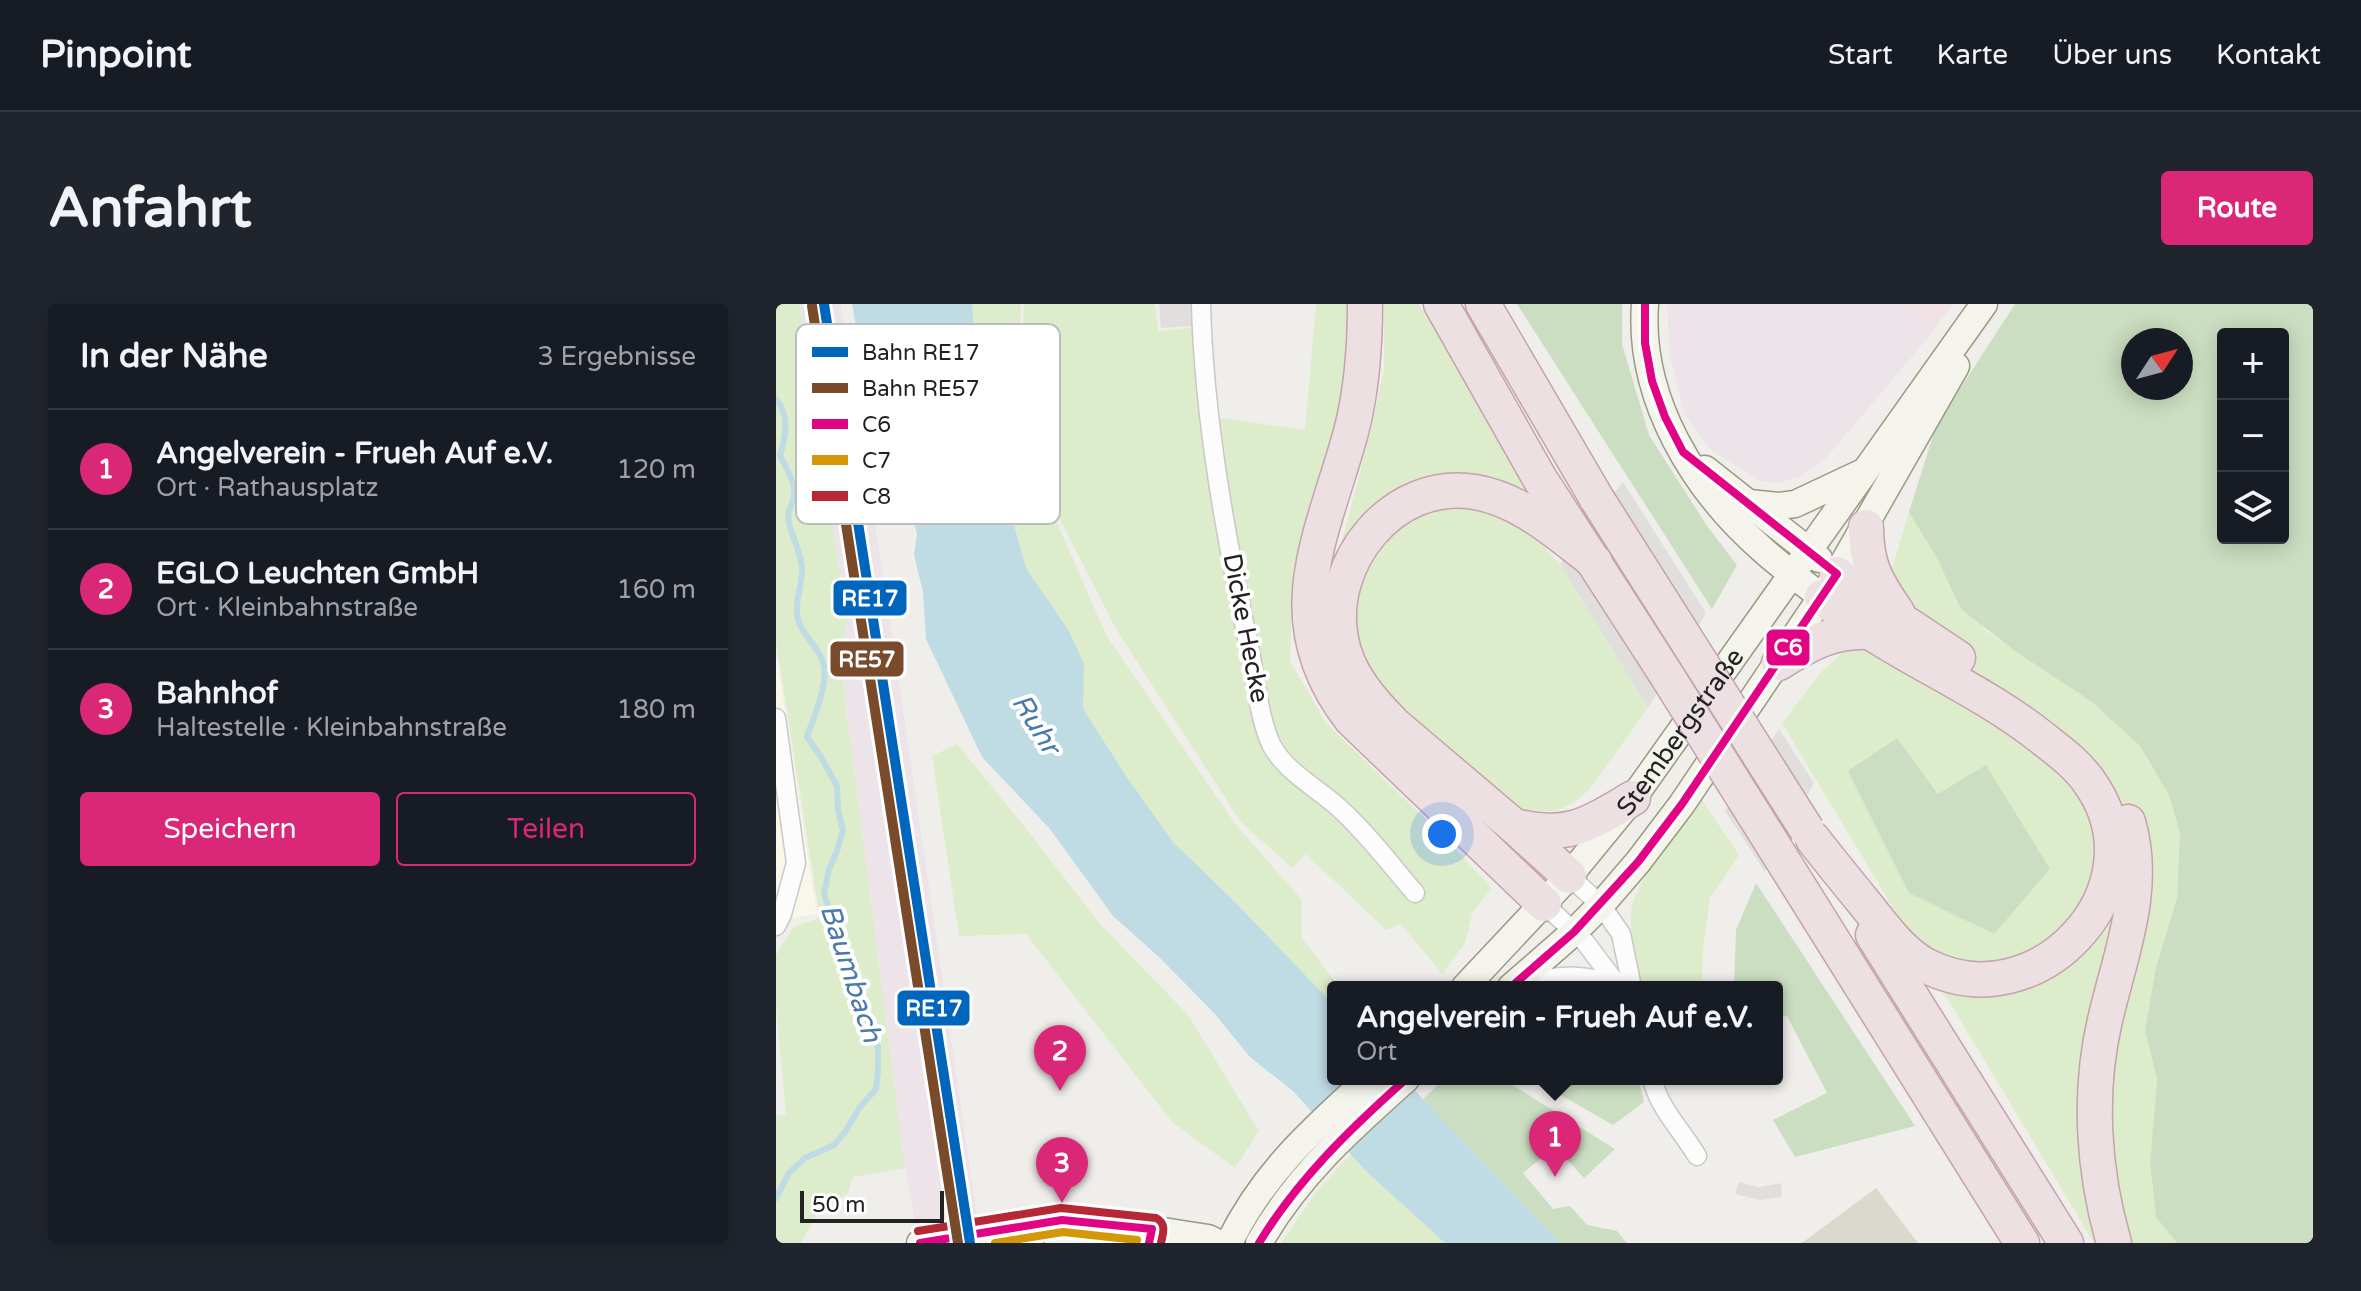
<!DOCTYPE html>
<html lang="de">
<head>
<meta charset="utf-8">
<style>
	body { margin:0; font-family:"Varela Round",sans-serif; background:#20242c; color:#f1f3f6 }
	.controls { position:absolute; right:24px; top:24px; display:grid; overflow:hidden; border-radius:8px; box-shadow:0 4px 20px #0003 }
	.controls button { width:72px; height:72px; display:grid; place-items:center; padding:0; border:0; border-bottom:2px solid #363941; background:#171b24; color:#f1f3f6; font:40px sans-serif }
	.compass { position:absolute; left:1345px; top:24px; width:72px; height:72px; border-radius:50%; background:#171b24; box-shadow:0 4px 20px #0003; rotate:54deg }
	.scale { position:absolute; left:24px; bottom:20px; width:144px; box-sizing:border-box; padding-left:8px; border:4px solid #222; border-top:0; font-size:22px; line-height:28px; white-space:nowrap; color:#222; -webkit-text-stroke:6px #fff; paint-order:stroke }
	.you { position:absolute; left:666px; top:530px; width:28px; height:28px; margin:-20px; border:6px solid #fff; border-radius:50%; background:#1a73e8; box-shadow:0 0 0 12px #1a73e833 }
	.badge { display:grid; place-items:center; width:52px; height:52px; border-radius:50%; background:#db2777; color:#fff; font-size:26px; font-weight:700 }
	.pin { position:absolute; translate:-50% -66px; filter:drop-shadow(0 2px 4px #0008) }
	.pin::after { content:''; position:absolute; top:42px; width:28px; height:24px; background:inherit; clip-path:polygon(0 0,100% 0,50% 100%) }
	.popup { position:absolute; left:551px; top:677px; width:456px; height:104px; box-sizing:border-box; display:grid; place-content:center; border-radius:8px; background:#171b24; filter:drop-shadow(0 2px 6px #0005); font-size:26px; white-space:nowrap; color:#9ea1a6 }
	.popup b { font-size:30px; color:#f1f3f6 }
	.popup::after { content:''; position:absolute; left:50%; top:100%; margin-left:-16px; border:16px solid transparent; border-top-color:#171b24 }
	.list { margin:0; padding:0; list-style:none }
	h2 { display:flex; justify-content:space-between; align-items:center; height:104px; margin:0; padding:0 32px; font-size:34px }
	h2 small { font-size:26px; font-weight:400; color:#9ea1a6 }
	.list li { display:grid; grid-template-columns:52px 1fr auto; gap:24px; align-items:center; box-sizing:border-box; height:120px; padding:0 32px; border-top:2px solid #363941 }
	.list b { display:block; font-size:30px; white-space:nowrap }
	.list p { margin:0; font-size:26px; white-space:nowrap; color:#9ea1a6 }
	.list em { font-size:26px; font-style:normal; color:#9ea1a6 }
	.actions { display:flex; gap:16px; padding:24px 32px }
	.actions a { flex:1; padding:18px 0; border:2px solid #db2777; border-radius:8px; text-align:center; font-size:28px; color:#db2777 }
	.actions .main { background:#db2777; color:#fff }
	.icon { flex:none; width:44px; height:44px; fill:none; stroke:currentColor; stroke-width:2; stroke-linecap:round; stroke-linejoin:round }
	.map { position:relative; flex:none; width:1537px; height:939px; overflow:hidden; border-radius:8px }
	header { display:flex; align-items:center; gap:48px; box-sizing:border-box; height:112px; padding:0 40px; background:#171b24; border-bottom:2px solid #363941 }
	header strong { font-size:38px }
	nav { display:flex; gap:44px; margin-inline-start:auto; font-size:28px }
	.intro { display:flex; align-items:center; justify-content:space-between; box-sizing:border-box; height:192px; padding:0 48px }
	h1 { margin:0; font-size:56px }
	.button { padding:20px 36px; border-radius:8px; background:#db2777; color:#fff; font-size:28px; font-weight:700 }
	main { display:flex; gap:48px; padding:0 48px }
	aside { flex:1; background:#171b24; border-radius:8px; box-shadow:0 4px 20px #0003 }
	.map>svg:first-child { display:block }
	.commercial { fill:#f1e3e1 }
	.industrial { fill:#ede4e9 }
	.education { fill:#f8f7e8 }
	.construction { fill:#d9d9cd }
	.grass { fill:#ddeccb; fill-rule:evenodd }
	.forest { fill:#cbdec1; fill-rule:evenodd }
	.parking { fill:#e0dfde }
	.water { fill:#bfdbe3 }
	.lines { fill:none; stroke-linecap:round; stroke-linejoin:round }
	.stream { stroke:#bfdbe3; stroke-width:6 }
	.street-casing { stroke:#c9c8c7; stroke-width:21 }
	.secondary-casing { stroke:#999a82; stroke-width:29 }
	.highway-casing { stroke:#c5a2ac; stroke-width:37 }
	.street { stroke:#fdfcfc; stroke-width:18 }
	.secondary { stroke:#f4f4ed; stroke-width:26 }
	.highway { stroke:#ece0e2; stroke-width:34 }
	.highway-bridge-casing { stroke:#c5a2ac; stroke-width:37; stroke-linecap:butt }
	.highway-bridge { stroke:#ece0e2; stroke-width:34 }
	.bus-1-casing { stroke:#fff; stroke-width:14 }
	.bus-2-casing { stroke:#fff; stroke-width:14 }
	.bus-3-casing { stroke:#fff; stroke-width:14 }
	.bus-1 { stroke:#e10585; stroke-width:8 }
	.bus-2 { stroke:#d39707; stroke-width:8 }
	.bus-3 { stroke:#b72836; stroke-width:8 }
	.rail-1-casing { stroke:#fff; stroke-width:16 }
	.rail-2-casing { stroke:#fff; stroke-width:16 }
	.rail-1 { stroke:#0065bd; stroke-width:10 }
	.rail-2 { stroke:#7a4b2a; stroke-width:10 }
	.labels { text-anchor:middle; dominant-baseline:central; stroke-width:8; stroke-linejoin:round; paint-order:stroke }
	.street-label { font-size:26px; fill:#222; stroke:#fff }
	.water-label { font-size:28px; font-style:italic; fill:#4a7aab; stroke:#fff }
	.key { fill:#fff; stroke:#bdbdbd; stroke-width:2 }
	.key-label { font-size:22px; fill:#222 }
	.line-badge { stroke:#fff; stroke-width:3 }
	.badge-label { font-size:22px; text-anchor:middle; font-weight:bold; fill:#fff }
</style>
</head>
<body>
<header>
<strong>Pinpoint</strong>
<nav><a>Start</a><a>Karte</a><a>Über uns</a><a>Kontakt</a></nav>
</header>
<div class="intro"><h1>Anfahrt</h1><a class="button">Route</a></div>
<main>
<aside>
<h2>In der Nähe<small>3 Ergebnisse</small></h2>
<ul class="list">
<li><span class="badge">1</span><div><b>Angelverein - Frueh Auf e.V.</b><p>Ort · Rathausplatz</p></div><em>120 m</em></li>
<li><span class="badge">2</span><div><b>EGLO Leuchten GmbH</b><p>Ort · Kleinbahnstraße</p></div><em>160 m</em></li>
<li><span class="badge">3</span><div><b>Bahnhof</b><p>Haltestelle · Kleinbahnstraße</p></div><em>180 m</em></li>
</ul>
<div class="actions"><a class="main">Speichern</a><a>Teilen</a></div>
</aside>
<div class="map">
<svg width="1537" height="939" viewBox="0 0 1537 939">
	<rect width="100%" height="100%" fill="#f0eeeb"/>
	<path class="commercial" d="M1127 0H1177L1160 23Z"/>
	<g class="industrial">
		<path d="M24 0H65L121 364 202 919 141 927 129 864 63 348 71 320Z"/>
		<path d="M891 0H1128L1161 23 1052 152 1025 172 1002 179 983 177 935 146 908 110 894 53Z"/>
	</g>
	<path class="education" d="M0 349 41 610 0 617Z"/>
	<path class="construction" d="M1100 884 1142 939H1026Z"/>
	<g class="grass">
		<path d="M0 0H24L71 320 63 348 129 864 77 873 72 890 44 904 25 939H0V812L10 810 0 702V651L17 623 44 614 0 338Z"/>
		<path d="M196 0H245L242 72 269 191 330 331 460 521 526 596 525 633 563 683H557V700L460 599 398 539 350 473 307 405 271 294 250 264 210 121 200 51Z"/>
		<path d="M248 0H379L382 27 419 23 422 58 444 114 529 126 540 0H572L576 49 560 130 517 267 514 357 550 419 669 534 716 584 697 607 689 639 666 670 625 620 610 626 530 550 516 564 464 517 340 325 271 190 244 76Z"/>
		<path d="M608 0H643L759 190 721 178 681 172 557 271 596 123 608 64Z"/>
		<path d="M696 201 722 209 757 232 784 260 872 404 813 486C790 506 781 510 752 506L748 514 594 377 572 315 592 247 642 207Z"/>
		<path d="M1133 208 1209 326 1316 398 1364 442 1393 491 1404 529 1401 594 1380 663 1369 726 1381 775 1374 859 1380 913 1401 939H1318L1006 419 1047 366 1077 340 1114 271ZM1121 434 1162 490 1072 467Z"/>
		<path d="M181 440 249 523 324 620 412 711 483 827 459 864 396 818 250 630 183 632 156 452Z"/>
		<path d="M925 495 963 551 934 594 927 645 926 683H865C860 659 853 635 855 610 857 578 906 522 925 495Z"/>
		<path d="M575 850 670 939H505L541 887Z"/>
	</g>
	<g class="forest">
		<path d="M741 0H846V40L873 131 931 222 961 261 936 305Z"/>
		<path d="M1239 0H1537V939H1401L1380 913 1374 859 1381 775 1369 726 1380 663 1401 594 1404 529 1393 491 1364 442 1316 398 1239 347 1185 305 1161 254 1133 208 1160 122ZM1447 30H1507V234H1447ZM1357 36H1405V84H1357Z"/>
		<path d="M1121 434 1162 490 1210 461 1274 565 1218 630 1133 589 1072 467Z"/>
		<path d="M980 579 1139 822 1019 853 997 816 1051 789 1011 712 1001 713V683H958L960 626Z"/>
		<path d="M668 775H727L839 845 808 874 779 842 747 869 777 905 794 902 811 921 841 927 851 939H784L647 795Z"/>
		<path d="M764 775H862L868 798 837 821 767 781Z"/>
	</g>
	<g class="parking">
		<path d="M383 0H417L419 22 385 24Z"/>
		<path d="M847 178 930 309 872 404 784 260Z"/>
		<path d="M1003 425 1038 479 989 568 949 507Z"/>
		<path d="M963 878 983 883 1005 879 1006 893 984 896 959 890Z"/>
	</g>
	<path class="water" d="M76 0H196L200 51 210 121 250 264 293 327 308 360 307 405 350 472 398 539 460 599 557 700V775H628L784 939H669L590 867 517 787 474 753 438 709 383 653 337 612 274 525 206 453 150 335 147 288 138 251 141 230 135 206 107 178Z"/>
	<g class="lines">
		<path class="stream" d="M0 95C13 110 10 133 4 151 10 165 22 180 17 196 14 207 11 206 13 219 17 236 26 249 26 266 26 280 20 295 21 309 22 330 44 341 48 362 52 382 37 414 31 433L45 453 61 482 62 506 67 526 61 547 53 565 48 590 71 656 74 679 102 742V767L100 785 84 803 69 828 58 841 29 854 13 869 0 894"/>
		<g class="street-casing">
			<g id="street">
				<path d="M425 0C428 117 450 233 474 348 479 374 484 419 496 442 510 468 541 484 562 503 591 529 614 560 639 589"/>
				<path d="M0 414 20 559 6 610 0 622"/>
				<path d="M793 572 825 601 845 630 856 683"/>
				<path d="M768 600 809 638 843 683"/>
				<path d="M740 679C773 675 808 665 838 683"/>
				<path d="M876 775C884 806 905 825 921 852"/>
			</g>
		</g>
		<g class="secondary-casing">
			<g id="secondary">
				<path d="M869 0C862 95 918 186 988 247 1006 263 1026 278 1046 293"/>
				<path d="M929 165 1043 255"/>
				<path d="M973 199 1002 202 1019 200 1085 169"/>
				<path id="s1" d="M689 683 793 572 857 494 1208 0"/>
				<path d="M735 683 798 628 825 601 862 558 906 500 1061 270 1180 62"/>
				<path d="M280 932 344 939"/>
				<path d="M144 939 286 916 355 922 432 934 442 939"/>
				<path d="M453 939C488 868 535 827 592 775"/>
				<path d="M483 939C520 873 574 825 630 775"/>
			</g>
		</g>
		<g class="highway-casing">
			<g id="highway">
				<path d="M589 0C589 43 586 86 575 128 546 234 498 315 575 415L768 600"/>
				<path d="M665 0 764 175 888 367"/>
				<path d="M707 0 821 195"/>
				<path d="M1090 223C1090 261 1100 278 1121 308"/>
				<path d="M1061 270 1075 283 1182 354"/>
				<path d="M1003 359C1034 339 1058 326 1096 328"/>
				<path d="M738 522C793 535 811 521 857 494"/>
				<path d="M1037 535C1054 557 1072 579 1090 601 1107 622 1125 648 1149 661 1260 720 1388 584 1314 479 1301 460 1283 447 1265 433 1198 380 1111 348 1046 293"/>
				<path d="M1009 560 1246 939"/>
				<path d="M793 572 738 522 619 421C595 397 571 370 565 335 550 259 617 174 699 188 746 196 782 230 819 258"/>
				<path d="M1097 631 1290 939"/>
				<path d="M1338 939C1317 867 1312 789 1329 716 1344 651 1372 585 1352 518"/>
			</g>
		</g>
		<use href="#street" class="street"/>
		<use href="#secondary" class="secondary"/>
		<use href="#highway" class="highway"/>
		<g class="highway-bridge-casing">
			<g id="highway-bridge">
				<path d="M821 195 1031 526"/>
				<path d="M888 367 1009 560"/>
			</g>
		</g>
		<use href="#highway-bridge" class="highway-bridge"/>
		<g class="bus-1-casing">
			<g id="bus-1">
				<path d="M735 683 798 628 862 558 906 500 1061 270 907 148 889 113 876 77 869 39V0"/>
				<path d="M144 939 286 916 376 925 373 939"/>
				<path d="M483 939C522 875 574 825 630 775"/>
			</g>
		</g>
		<g class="bus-2-casing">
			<path id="bus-2" d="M219 939 287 928 361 936"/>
		</g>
		<g class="bus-3-casing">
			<path id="bus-3" d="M142 927 285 904 380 914C391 920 387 929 385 939"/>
		</g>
		<use href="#bus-1" class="bus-1"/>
		<use href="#bus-2" class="bus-2"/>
		<use href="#bus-3" class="bus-3"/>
		<g class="rail-1-casing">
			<path id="rail-1" d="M48 0 194 939"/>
		</g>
		<g class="rail-2-casing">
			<path id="rail-2" d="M36 2 182 939"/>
		</g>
		<use href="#rail-1" class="rail-1"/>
		<use href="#rail-2" class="rail-2"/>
	</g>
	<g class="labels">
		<g class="street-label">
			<text transform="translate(470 324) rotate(79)">Dicke Hecke</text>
			<text stroke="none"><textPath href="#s1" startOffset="334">Stembergstraße</textPath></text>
		</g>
		<g class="water-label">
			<text transform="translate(260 420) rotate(58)">Ruhr</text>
			<text transform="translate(75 669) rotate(72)">Baumbach</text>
		</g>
	</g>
	<rect x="20" y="20" width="264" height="200" rx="12" class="key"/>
	<rect x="36" y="43" width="36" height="10" fill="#0065bd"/>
	<rect x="36" y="79" width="36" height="10" fill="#7a4b2a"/>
	<rect x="36" y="115" width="36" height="10" fill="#e10585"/>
	<rect x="36" y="151" width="36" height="10" fill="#d39707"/>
	<rect x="36" y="187" width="36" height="10" fill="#b72836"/>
	<g class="key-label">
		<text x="86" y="56">Bahn RE17</text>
		<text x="86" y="92">Bahn RE57</text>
		<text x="86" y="128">C6</text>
		<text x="86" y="164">C7</text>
		<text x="86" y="200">C8</text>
	</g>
	<g class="line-badge">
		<rect x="56" y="275" width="76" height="38" rx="8" fill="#0065bd"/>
		<rect x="989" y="324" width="46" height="39" rx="8" fill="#e10585"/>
		<rect x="53" y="336" width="76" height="38" rx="8" fill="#7a4b2a"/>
		<rect x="120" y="685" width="75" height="38" rx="8" fill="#0065bd"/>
	</g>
	<g class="badge-label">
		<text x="94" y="302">RE17</text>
		<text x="1012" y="351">C6</text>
		<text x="91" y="363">RE57</text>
		<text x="158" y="712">RE17</text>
	</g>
</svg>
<div class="controls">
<button>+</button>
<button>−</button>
<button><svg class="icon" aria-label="layers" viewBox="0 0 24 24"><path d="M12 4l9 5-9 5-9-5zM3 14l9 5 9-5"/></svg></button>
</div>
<svg class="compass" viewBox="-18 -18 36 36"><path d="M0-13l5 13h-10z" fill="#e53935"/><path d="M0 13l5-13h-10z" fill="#9ea1a6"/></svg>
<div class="scale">50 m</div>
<div class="you"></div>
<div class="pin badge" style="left:779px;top:873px">1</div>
<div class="popup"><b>Angelverein - Frueh Auf e.V.</b>Ort</div>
<div class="pin badge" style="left:284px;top:787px">2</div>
<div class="pin badge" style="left:286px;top:899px">3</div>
</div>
</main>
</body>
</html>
